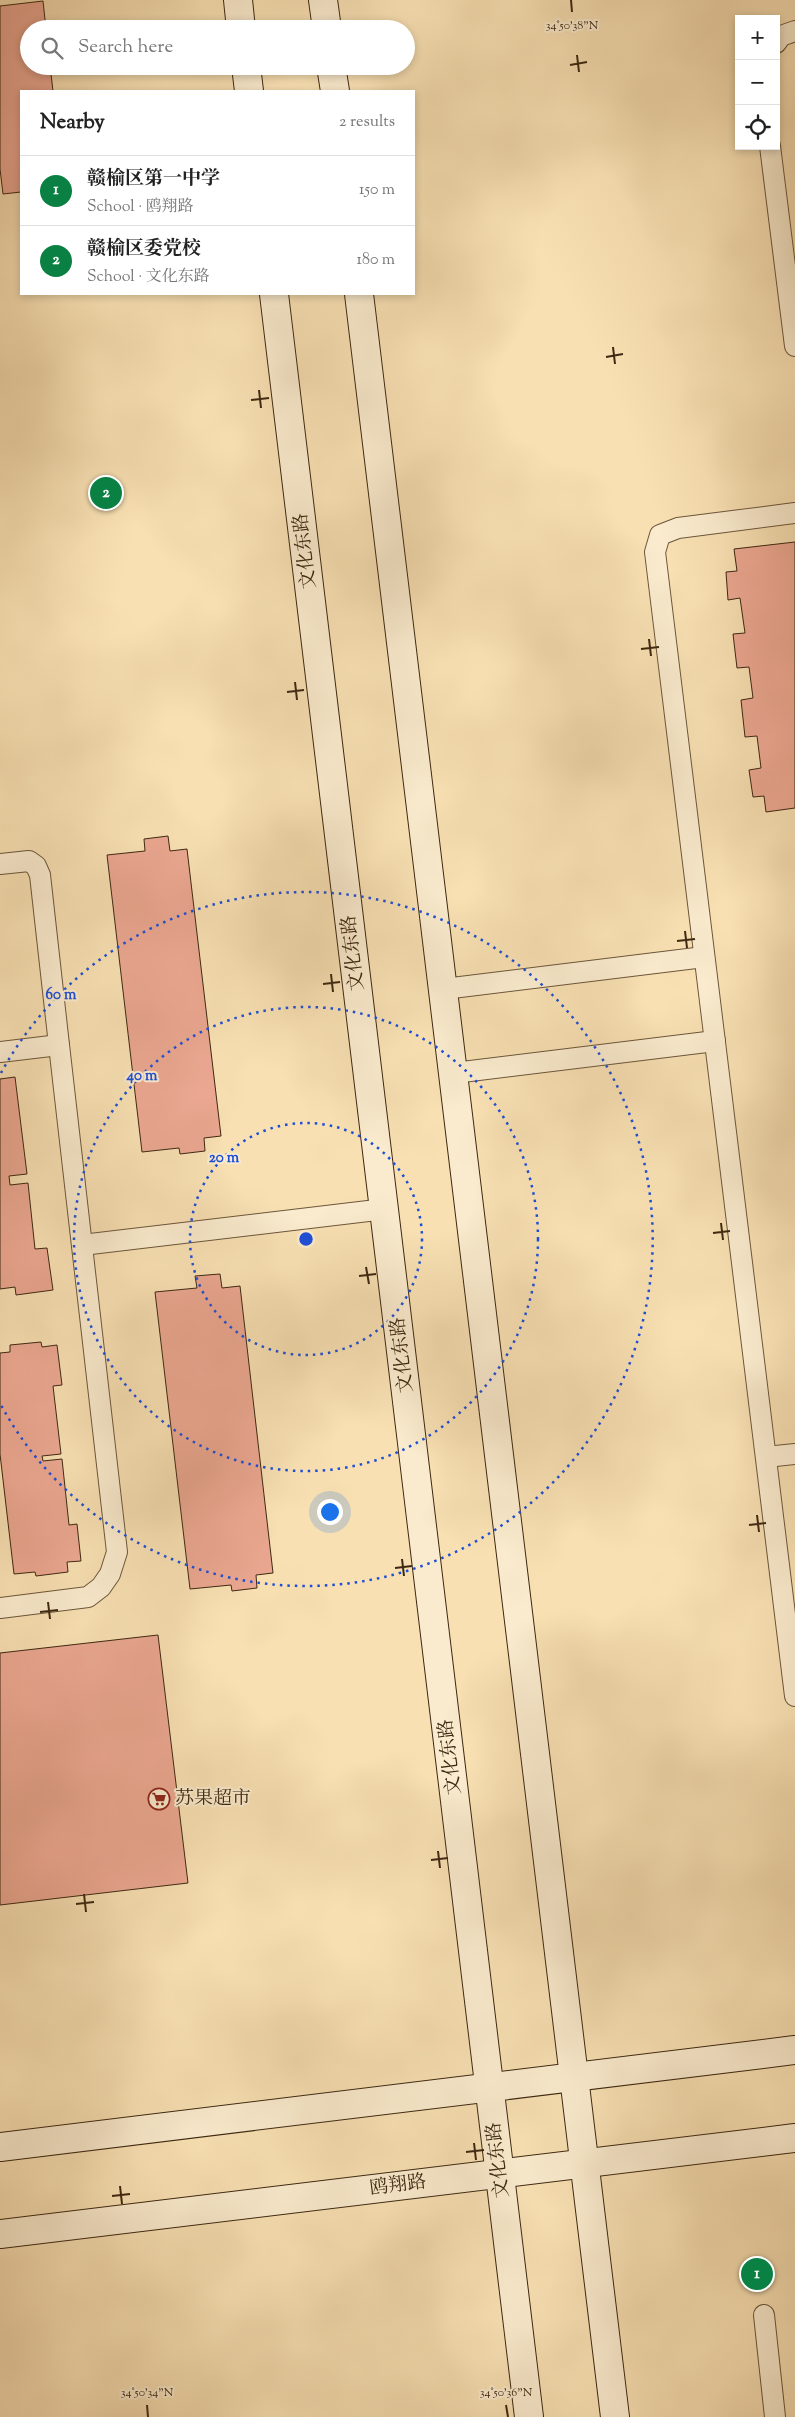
<!DOCTYPE html>
<html lang="en">
<head>
<meta charset="utf-8">
<style>
	body { margin:0; font-family:"Sorts Mill Goudy","Noto Serif SC",serif; background:#f2f2f2; color:#222 }
	.controls { position:absolute; right:15px; top:15px; display:grid; overflow:hidden; border-radius:0px; box-shadow:0 2px 8px #0003 }
	.controls button { width:45px; height:45px; display:grid; place-items:center; padding:0; border:0; border-bottom:1px solid #e0e0e0; background:#fff; color:#222; font:25px sans-serif }
	.you { position:absolute; left:329px; top:1511px; width:18px; height:18px; margin:-12px; border:4px solid #fff; border-radius:50%; background:#1a73e8; box-shadow:0 0 0 8px #1a73e833 }
	.badge { display:grid; place-items:center; width:32px; height:32px; border-radius:50%; background:#0b8043; color:#fff; font-size:16px; font-weight:700 }
	.pin { position:absolute; translate:-50% -50%; border:2px solid #fff; box-shadow:0 1px 5px #0006 }
	.list { margin:0; padding:0; list-style:none }
	h2 { display:flex; justify-content:space-between; align-items:center; height:65px; margin:0; padding:0 20px; font-size:21px }
	h2 small { font-size:16px; font-weight:400; color:#767676 }
	.list li { display:grid; grid-template-columns:32px 1fr auto; gap:15px; align-items:center; box-sizing:border-box; height:70px; padding:0 20px; border-top:1px solid #e0e0e0 }
	.list b { display:block; font-size:19px; white-space:nowrap }
	.list p { margin:0; font-size:16px; white-space:nowrap; color:#767676 }
	.list em { font-size:16px; font-style:normal; color:#767676 }
	.icon { flex:none; width:28px; height:28px; fill:none; stroke:currentColor; stroke-width:2; stroke-linecap:round; stroke-linejoin:round }
	.map { position:relative; flex:none; width:795px; height:2417px; overflow:hidden }
	.search { position:absolute; background:#fff; box-shadow:0 2px 8px #0003; left:20px; top:20px; width:395px; height:55px; display:flex; align-items:center; gap:12px; box-sizing:border-box; padding:0 18px; border-radius:28px; color:#767676; font-size:19px }
	.panel { position:absolute; background:#fff; box-shadow:0 2px 8px #0003; left:20px; top:90px; width:395px; height:205px; border-radius:0px }
	.map>svg:first-child { display:block }
	.building { fill:#eba791; stroke:#3d2811 }
	.lines { fill:none; stroke-linecap:round; stroke-linejoin:round }
	.lane-casing { stroke:#6c563a; stroke-width:22 }
	.secondary-casing { stroke:#3d2811; stroke-width:30 }
	.lane { stroke:#faebce; stroke-width:20 }
	.secondary { stroke:#faebce; stroke-width:28 }
	.ticks { fill:none; stroke:#3d2811; stroke-width:2 }
	.ring { fill:none; stroke:#1d4ed8; stroke-width:2.5; stroke-dasharray:2.5 5 }
	.labels { text-anchor:middle; dominant-baseline:central; stroke-width:4; stroke-linejoin:round; paint-order:stroke }
	.street-label { font-size:19px; fill:#3d2811; stroke:#faebce }
	.poi-label { font-size:19px; fill:#3d2811; stroke:#faebce; text-anchor:start }
	.ticks-label { font-size:12px; text-anchor:middle; fill:#3d2811; stroke:#faebce; stroke-width:4; stroke-linejoin:round; paint-order:stroke }
	.centre { fill:#1d4ed8; stroke:#faebce; stroke-width:2.5 }
	.ring-label { font-size:15px; text-anchor:middle; font-weight:bold; fill:#1d4ed8; stroke:#faebce; stroke-width:4; stroke-linejoin:round; paint-order:stroke }
</style>
</head>
<body>
<div class="map">
<svg width="795" height="2417" viewBox="0 0 795 2417">
	<rect width="100%" height="100%" fill="#f8e0b3"/>
	<filter id="stains"><feTurbulence type="fractalNoise" baseFrequency=".004" numOctaves="4"/><feColorMatrix values="0 0 0 0 .2 0 0 0 0 .09 0 0 0 0 .02 0 0 0 .5 -.17"/></filter>
	<radialGradient id="worn" r=".72"><stop offset=".6" stop-color="#630" stop-opacity="0"/><stop offset="1" stop-color="#630" stop-opacity=".3"/></radialGradient>
	<g class="building">
		<path d="M43 1 46 29H29V66H50L53 91H21V192L3 194 0 169V6Z"/>
		<path d="M795 542V808L766 812 764 796 753 797 749 770 761 768 757 736 745 737 741 700 753 698 749 667 737 668 733 634 745 633 740 598 728 600 726 572 737 571 734 549Z"/>
		<path d="M168 836 170 851 187 849 221 1136 204 1138 205 1151 180 1154 179 1148 142 1152 107 855 145 851 144 839Z"/>
		<path d="M15 1077 27 1174 9 1176 10 1185 28 1183 35 1249 47 1248 53 1290 16 1295 15 1287 0 1289V1079Z"/>
		<path d="M220 1274 222 1288 240 1286 273 1573 256 1575 257 1588 232 1591 231 1585 190 1589 155 1292 197 1288 195 1276Z"/>
		<path d="M41 1342 42 1347 57 1345 62 1385 53 1386 61 1454 42 1456 43 1461 62 1459 69 1525 77 1524 81 1561 67 1562 68 1572 36 1576 35 1572 14 1574 0 1454V1353L10 1352V1345Z"/>
		<path d="M158 1635 188 1883 0 1905V1653Z"/>
	</g>
	<g class="lines">
		<g class="lane-casing">
			<g id="lane">
				<path d="M776 43 781 36 795 31"/>
				<path d="M770 146 795 346"/>
				<path d="M795 513 678 528 660 535 655 552 795 1696"/>
				<path d="M0 864 29 861 36 866 40 875 59 1045"/>
				<path d="M444 989 704 957"/>
				<path d="M0 1052 59 1045 117 1552 110 1574 101 1587 88 1597 0 1608"/>
				<path d="M454 1073 715 1041"/>
				<path d="M82 1245 385 1209"/>
				<path d="M766 1457 795 1454"/>
				<path d="M764 2315 775 2417"/>
			</g>
		</g>
		<g class="secondary-casing">
			<g id="secondary">
				<path d="M238 0 241 29"/>
				<path d="M323 0 327 29"/>
				<path d="M246 66 249 91"/>
				<path d="M331 66 335 91"/>
				<path d="M274 294 529 2417"/>
				<path d="M359 294 615 2417"/>
				<path d="M0 2147 795 2050"/>
				<path d="M0 2234 795 2138"/>
			</g>
		</g>
		<use href="#lane" class="lane"/>
		<use href="#secondary" class="secondary"/>
	</g>
	<path class="ticks" d="M571 0 572 12M577 55 579 72M570 65 587 62M613 347 615 364M606 357 623 354M259 390 261 408M251 400 269 398M649 639 651 656M641 649 659 647M295 682 297 700M287 692 304 690M685 931 687 948M677 941 695 939M331 974 333 992M323 984 340 982M721 1223 723 1240M713 1233 730 1231M366 1267 369 1284M359 1276 376 1274M757 1515 759 1532M749 1525 766 1523M402 1559 404 1576M395 1568 412 1566M48 1602 50 1619M40 1612 58 1610M438 1851 440 1868M431 1860 448 1858M84 1894 86 1912M76 1904 94 1902M474 2143 476 2160M466 2152 484 2150M120 2186 122 2204M112 2196 130 2194M147 2405 148 2417M506 2405 508 2417"/>
	<g class="ring">
		<circle cx="306" cy="1239" r="116"/>
		<circle cx="306" cy="1239" r="232"/>
		<path d="M1 1073A347 347 0 1 1 1 1405"/>
	</g>
	<defs>
		<g id="supermarket-ring" transform="scale(1.125)"><circle r="9.5" fill="#faebce" stroke="#8f2418" stroke-width="1.5"/><path d="M-6-5.5h2.5l.6 2H6L4.5 2H-2.5L-4.4-4H-6ZM-1.5 3.2a1.3 1.3 0 1 0 .1 0ZM3 3.2a1.3 1.3 0 1 0 .1 0Z" fill="#8f2418"/></g>
	</defs>
	<g fill-rule="evenodd">
		<use href="#supermarket-ring" x="159" y="1799"/>
	</g>
	<g class="labels">
		<g class="street-label">
			<text transform="translate(306 551) rotate(-97)">文化东路</text>
			<text transform="translate(354 953) rotate(-97)">文化东路</text>
			<text transform="translate(403 1355) rotate(-97)">文化东路</text>
			<text transform="translate(451 1757) rotate(-97)">文化东路</text>
			<text transform="translate(499 2160) rotate(-97)">文化东路</text>
			<text transform="translate(398 2186) rotate(-7)">鸥翔路</text>
		</g>
		<g class="poi-label">
			<text x="175" y="1799">苏果超市</text>
		</g>
	</g>
	<g class="ticks-label">
		<text x="572" y="29">34°50'38"N</text>
		<text x="147" y="2396">34°50'34"N</text>
		<text x="506" y="2396">34°50'36"N</text>
	</g>
	<circle cx="306" cy="1239" r="8" class="centre"/>
	<g class="ring-label">
		<text x="61" y="999">60 m</text>
		<text x="142" y="1080">40 m</text>
		<text x="224" y="1162">20 m</text>
	</g>
	<rect width="100%" height="100%" filter="url(#stains)"/>
	<rect width="100%" height="100%" fill="url(#worn)"/>
</svg>
<div class="controls">
<button>+</button>
<button>−</button>
<button><svg class="icon" aria-label="locate" viewBox="0 0 24 24"><circle cx="12" cy="12" r="6"/><path d="M12 2v4M12 18v4M2 12h4M18 12h4"/></svg></button>
</div>
<div class="you"></div>
<div class="pin badge" style="left:757px;top:2274px">1</div>
<div class="pin badge" style="left:106px;top:493px">2</div>
<div class="search"><svg class="icon" aria-label="search" viewBox="0 0 24 24"><circle cx="10" cy="10" r="6"/><path d="M15 15l6 6"/></svg>Search here</div>
<section class="panel">
<h2>Nearby<small>2 results</small></h2>
<ul class="list">
<li><span class="badge">1</span><div><b>赣榆区第一中学</b><p>School · 鸥翔路</p></div><em>150 m</em></li>
<li><span class="badge">2</span><div><b>赣榆区委党校</b><p>School · 文化东路</p></div><em>180 m</em></li>
</ul>
</section>
</div>
</body>
</html>
